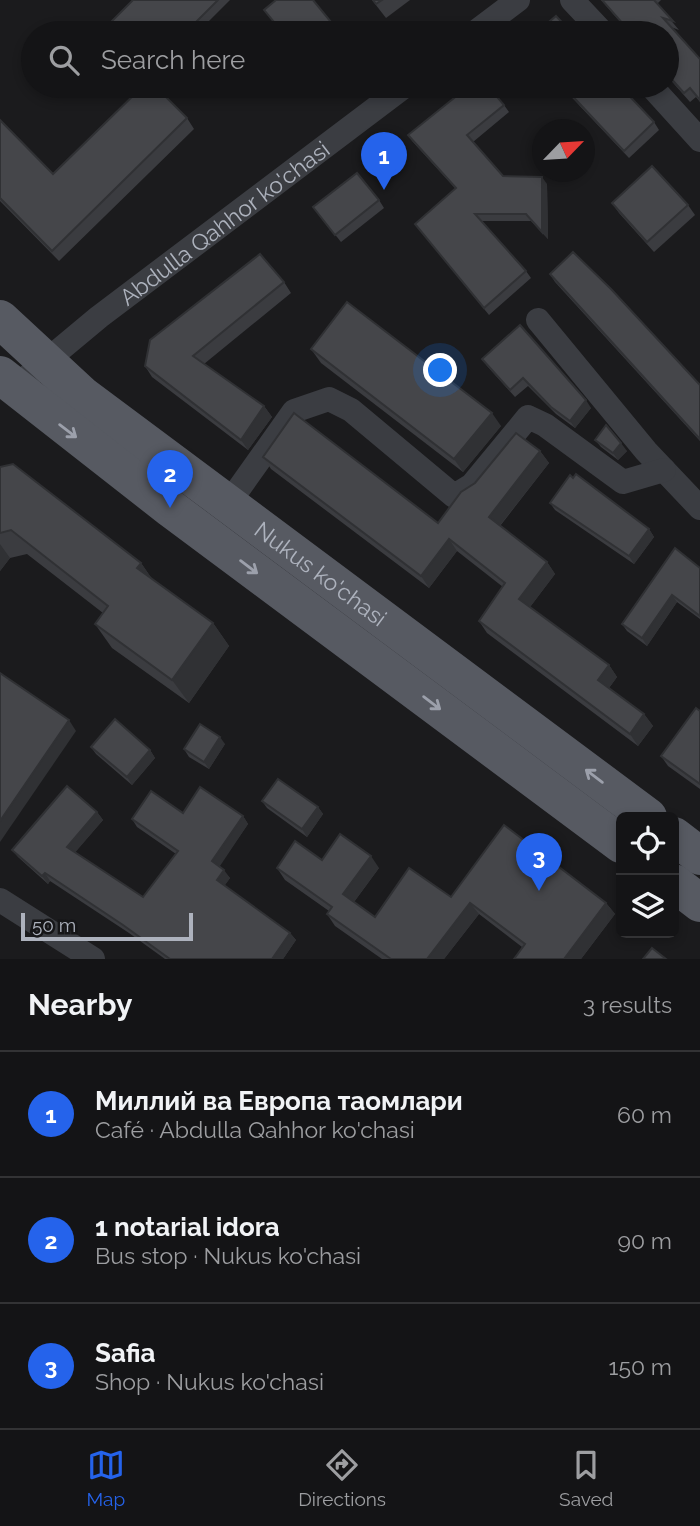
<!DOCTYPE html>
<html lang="en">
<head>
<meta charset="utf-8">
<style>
	body { margin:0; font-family:Raleway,sans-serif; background:#1d1d1f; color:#f1f3f6 }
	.controls { position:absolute; right:21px; bottom:21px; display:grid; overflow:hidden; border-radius:10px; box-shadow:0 4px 10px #0003 }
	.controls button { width:63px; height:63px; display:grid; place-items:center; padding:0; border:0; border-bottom:2px solid #333335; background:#141416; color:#f1f3f6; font:35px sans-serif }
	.compass { position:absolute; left:532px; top:119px; width:63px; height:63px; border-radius:50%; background:#141416; box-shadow:0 4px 10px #0003; rotate:65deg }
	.scale { position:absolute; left:21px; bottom:18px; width:172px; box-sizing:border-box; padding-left:7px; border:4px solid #adb2bd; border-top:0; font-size:19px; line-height:24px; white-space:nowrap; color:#adb2bd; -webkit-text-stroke:5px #161618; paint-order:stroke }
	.you { position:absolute; left:441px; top:371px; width:24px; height:24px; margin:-18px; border:5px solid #fff; border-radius:50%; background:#1a73e8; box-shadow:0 0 0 10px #1a73e833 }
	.badge { display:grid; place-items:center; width:46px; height:46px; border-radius:50%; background:#2563eb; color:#fff; font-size:23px; font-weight:700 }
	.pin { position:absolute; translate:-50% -58px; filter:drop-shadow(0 2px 4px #0008) }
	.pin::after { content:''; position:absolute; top:37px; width:24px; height:21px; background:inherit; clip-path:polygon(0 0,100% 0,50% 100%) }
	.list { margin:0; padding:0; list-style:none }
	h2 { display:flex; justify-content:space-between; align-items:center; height:91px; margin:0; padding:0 28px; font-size:30px }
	h2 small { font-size:23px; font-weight:400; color:#9d9ea1 }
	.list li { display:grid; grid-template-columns:46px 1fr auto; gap:21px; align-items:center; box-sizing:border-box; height:126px; padding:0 28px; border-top:2px solid #333335 }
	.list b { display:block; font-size:26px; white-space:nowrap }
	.list p { margin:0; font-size:23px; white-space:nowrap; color:#9d9ea1 }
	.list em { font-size:23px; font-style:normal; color:#9d9ea1 }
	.icon { flex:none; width:38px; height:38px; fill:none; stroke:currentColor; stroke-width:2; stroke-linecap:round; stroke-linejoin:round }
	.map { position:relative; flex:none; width:700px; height:959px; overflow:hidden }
	.search { position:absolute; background:#141416; box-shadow:0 4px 10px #0003; left:21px; right:21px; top:21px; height:77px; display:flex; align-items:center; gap:18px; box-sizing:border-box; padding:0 24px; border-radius:38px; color:#9d9ea1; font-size:26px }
	.sheet { height:469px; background:#141416 }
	nav { display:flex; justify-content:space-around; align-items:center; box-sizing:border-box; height:98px; border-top:2px solid #333335; background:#141416; font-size:19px; color:#9d9ea1 }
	nav a { display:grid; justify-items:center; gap:4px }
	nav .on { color:#2563eb }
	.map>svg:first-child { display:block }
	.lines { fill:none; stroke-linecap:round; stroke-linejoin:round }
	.street { stroke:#3b3d42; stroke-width:24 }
	.primary { stroke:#575a62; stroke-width:38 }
	.wall { fill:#3b3c40 }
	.shaded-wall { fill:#303134 }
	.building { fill:#45464a; stroke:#303134; stroke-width:2 }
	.oneway { stroke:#9ca0ab }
	.labels { text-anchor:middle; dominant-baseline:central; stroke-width:5; stroke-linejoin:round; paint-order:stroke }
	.street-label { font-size:23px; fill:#adb2bd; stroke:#161618 }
</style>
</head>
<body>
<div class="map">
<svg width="700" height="959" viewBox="0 0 700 959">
	<rect width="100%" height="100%" fill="#1b1b1d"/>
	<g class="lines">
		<g class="street">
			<path d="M572 0 603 33"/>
			<path d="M474 33 518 0"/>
			<path d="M651 86 700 140"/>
			<path d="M538 320 646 451 700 508"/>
			<path id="s1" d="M15 387 99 317 405 86"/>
			<path d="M228 504 294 411 329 399 351 410 454 496 472 485 528 417 545 425 623 482 664 470"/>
			<path d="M0 900 93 959"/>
		</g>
		<g class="primary">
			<path id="s2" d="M0 319 82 395 648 817"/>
			<path d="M0 375 170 508 621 844"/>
			<path d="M674 836 700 856"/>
			<path d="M674 883 700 903"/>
		</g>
	</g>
	<g class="wall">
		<path d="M133 0H230L197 33H116L109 24Z"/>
		<path d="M372 0H410L386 18Z"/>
		<path d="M601 0H661L657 4 679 30 671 27 700 59V102L696 97 690 102 667 76V33H630Z"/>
		<path d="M561 86H620L654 122 659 130 629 158Z"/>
		<path d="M504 105 509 112 473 142 503 176 547 184 548 239 531 221H482L526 271 531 278 489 315 415 224 456 189 413 142 408 135Z"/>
		<path d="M187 118 194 129 59 261 0 201V120L53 174Z"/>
		<path d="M379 200 384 208 341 242 313 207Z"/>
		<path d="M612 203 688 205 695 215 654 252 619 213Z"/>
		<path d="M550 274 700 385V441L555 282Z"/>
		<path d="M284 282 291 293 204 364 264 406 272 417 248 450 152 377 145 366Z"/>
		<path d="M311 349 501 426 463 472 321 363Z"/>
		<path d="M482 359 591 408 575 428 556 414 528 386 515 397 488 367Z"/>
		<path d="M595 440 627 451 618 460 601 447Z"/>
		<path d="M540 451 549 463 500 526 547 562 555 574 530 607 609 665 617 677 609 688 644 714 653 726 638 746 487 633 479 621 503 587 457 551 429 588 271 469 263 457 438 523Z"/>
		<path d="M0 467 141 563 152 579 213 623 229 646 189 703 112 648 95 624 103 613 27 554 10 558 0 571Z"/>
		<path d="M550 503 649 529 654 537 634 564 555 510Z"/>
		<path d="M700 568V619L677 602 647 646 627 631 622 624Z"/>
		<path d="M700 711V789L668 766 661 756Z"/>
		<path d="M225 744 209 769 189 757 184 749Z"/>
		<path d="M91 747 150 750 155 758 132 785 96 754Z"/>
		<path d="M262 801 318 807 323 814 307 837 267 808Z"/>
		<path d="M97 812 103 820 75 852 143 897 176 854 137 827 132 819 183 813 243 816 248 824 219 866 230 878 224 886 290 933 296 940 283 959H165L129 933 50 881 48 884 18 857 12 850Z"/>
		<path d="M322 860 379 868 354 902 375 917 451 897 606 903 615 914 581 959H514L522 947 479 914 444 959H382L335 926 327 914 329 911 285 880 277 868Z"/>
	</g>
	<g class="shaded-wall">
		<path d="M542 177 547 184 548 239 542 232Z"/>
		<path d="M586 400 591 408 575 428 570 421Z"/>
		<path d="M264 406 272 417 248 450 241 440Z"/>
		<path d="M492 413 501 426 463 472 454 459Z"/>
		<path d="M621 443 627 451 618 460 613 453Z"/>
		<path d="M540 451 549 463 497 529 489 517Z"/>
		<path d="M649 529 654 537 634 564 629 556Z"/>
		<path d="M449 539 457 551 429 588 421 576Z"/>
		<path d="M0 544 10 558 0 571Z"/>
		<path d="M547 562 555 574 527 611 519 599Z"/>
		<path d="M141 563 157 586 137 568Z"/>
		<path d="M672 595 677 602 647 646 642 638Z"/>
		<path d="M213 623 229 646 189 703 172 680Z"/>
		<path d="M609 665 617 677 606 692 598 680Z"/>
		<path d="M644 714 653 726 638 746 630 734Z"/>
		<path d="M69 720 76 731 0 842V821Z"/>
		<path d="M220 737 225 744 209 769 204 762Z"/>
		<path d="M150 750 155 758 132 785 127 777Z"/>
		<path d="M318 807 323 814 307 837 302 829Z"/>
		<path d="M97 812 103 820 73 855 67 847Z"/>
		<path d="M243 816 248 824 218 869 212 861Z"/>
		<path d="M371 856 379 868 351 906 343 894Z"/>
		<path d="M224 870 230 878 223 888 217 880Z"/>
		<path d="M45 873 50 881 48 884 42 876Z"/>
		<path d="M470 903 479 914 444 959H427Z"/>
		<path d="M606 903 615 914 581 959H564Z"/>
		<path d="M290 933 296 940 283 959H272Z"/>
	</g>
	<g class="building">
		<path d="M133 0H218L185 33H118L109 24Z"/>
		<path d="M276 0H313L340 33H283L264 10Z"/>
		<path d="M373 0H382L376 4Z"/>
		<path d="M602 0H654L673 21 663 18 700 59V100L690 88 684 93 667 74V33H631Z"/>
		<path d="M556 16 572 33H536Z"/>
		<path d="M143 86H155L187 118 52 251 0 198V120L53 174Z"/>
		<path d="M469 86H488L504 105 467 135 503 176 542 177V232L526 214H475L526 271 484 308 415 224 456 188 408 135Z"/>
		<path d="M563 86H620L654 122 624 151Z"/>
		<path d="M652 166 688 205 647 242 612 203Z"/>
		<path d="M357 173 379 200 335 235 313 207Z"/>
		<path d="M573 252 611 289 700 385V439L550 274Z"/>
		<path d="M260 254 284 282 193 356 264 406 241 440 145 366 150 340Z"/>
		<path d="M347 302 492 413 454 459 311 349Z"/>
		<path d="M520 325 586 400 570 421 551 407 523 378 510 390 482 359Z"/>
		<path d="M294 413 438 523 461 492 475 483 516 433 540 451 489 517 547 562 519 599 609 665 598 680 644 714 630 734 479 621 505 583 449 539 421 576 263 457Z"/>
		<path d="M606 425 621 443 613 453 595 440Z"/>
		<path d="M13 464 141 563 137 568 213 623 172 680 95 624 108 606 11 530 0 533V467Z"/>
		<path d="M576 474 649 529 629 556 550 503 570 475 573 478Z"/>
		<path d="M675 548 700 568V616L672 595 642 638 622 624Z"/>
		<path d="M0 673 69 720 0 821Z"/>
		<path d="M696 708 700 711V784L661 756Z"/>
		<path d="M115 719 150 750 127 777 91 747Z"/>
		<path d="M200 724 220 737 204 762 184 749Z"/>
		<path d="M278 779 318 807 302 829 262 801Z"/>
		<path d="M67 786 97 812 67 847 143 897 178 851 132 819 151 791 183 813 200 787 243 816 212 861 224 870 217 880 290 933 272 959H170L123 925 45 873 42 876 12 850Z"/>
		<path d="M504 825 606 903 564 959H514L525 944 470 903 427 959H391L327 914 332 907 277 868 295 841 322 860 340 834 371 856 343 894 375 917 409 868 451 897Z"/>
		<path d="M652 948 666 959H643Z"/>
	</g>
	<defs><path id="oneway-shaft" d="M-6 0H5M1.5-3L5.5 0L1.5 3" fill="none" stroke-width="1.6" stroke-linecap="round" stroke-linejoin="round" transform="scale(1.75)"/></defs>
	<g class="oneway">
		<use href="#oneway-shaft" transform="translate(68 431) rotate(37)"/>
		<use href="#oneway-shaft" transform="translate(249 567) rotate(37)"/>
		<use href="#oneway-shaft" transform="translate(432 703) rotate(37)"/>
		<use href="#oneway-shaft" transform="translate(594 776) rotate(-143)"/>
	</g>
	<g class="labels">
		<g class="street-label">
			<text stroke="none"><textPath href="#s1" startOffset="266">Abdulla Qahhor ko'chasi</textPath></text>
			<text stroke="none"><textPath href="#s2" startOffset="410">Nukus ko'chasi</textPath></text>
		</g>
	</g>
</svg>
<div class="controls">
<button><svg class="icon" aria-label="locate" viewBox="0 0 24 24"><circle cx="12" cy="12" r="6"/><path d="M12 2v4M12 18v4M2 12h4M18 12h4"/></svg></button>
<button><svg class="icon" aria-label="layers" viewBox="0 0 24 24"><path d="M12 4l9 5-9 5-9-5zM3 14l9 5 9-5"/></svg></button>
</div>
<svg class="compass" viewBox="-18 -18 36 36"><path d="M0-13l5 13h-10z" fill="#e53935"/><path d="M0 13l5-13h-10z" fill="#9d9ea1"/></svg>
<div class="scale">50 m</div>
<div class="you"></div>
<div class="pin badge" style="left:384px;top:190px">1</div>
<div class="pin badge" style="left:170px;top:508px">2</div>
<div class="pin badge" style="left:539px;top:891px">3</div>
<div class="search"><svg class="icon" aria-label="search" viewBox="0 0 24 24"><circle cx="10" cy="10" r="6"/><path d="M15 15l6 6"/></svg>Search here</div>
</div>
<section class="sheet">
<h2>Nearby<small>3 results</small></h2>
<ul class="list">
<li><span class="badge">1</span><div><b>Миллий ва Европа таомлари</b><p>Café · Abdulla Qahhor ko'chasi</p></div><em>60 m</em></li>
<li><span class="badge">2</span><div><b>1 notarial idora</b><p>Bus stop · Nukus ko'chasi</p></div><em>90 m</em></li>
<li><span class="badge">3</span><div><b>Safia</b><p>Shop · Nukus ko'chasi</p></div><em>150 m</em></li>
</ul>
</section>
<nav>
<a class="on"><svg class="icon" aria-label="map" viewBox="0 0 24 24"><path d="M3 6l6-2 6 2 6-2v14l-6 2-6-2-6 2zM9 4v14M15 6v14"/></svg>Map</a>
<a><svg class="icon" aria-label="directions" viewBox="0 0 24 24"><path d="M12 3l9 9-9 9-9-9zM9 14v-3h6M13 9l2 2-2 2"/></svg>Directions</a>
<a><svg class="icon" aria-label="saved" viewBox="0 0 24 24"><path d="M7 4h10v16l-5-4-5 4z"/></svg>Saved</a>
</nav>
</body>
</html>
